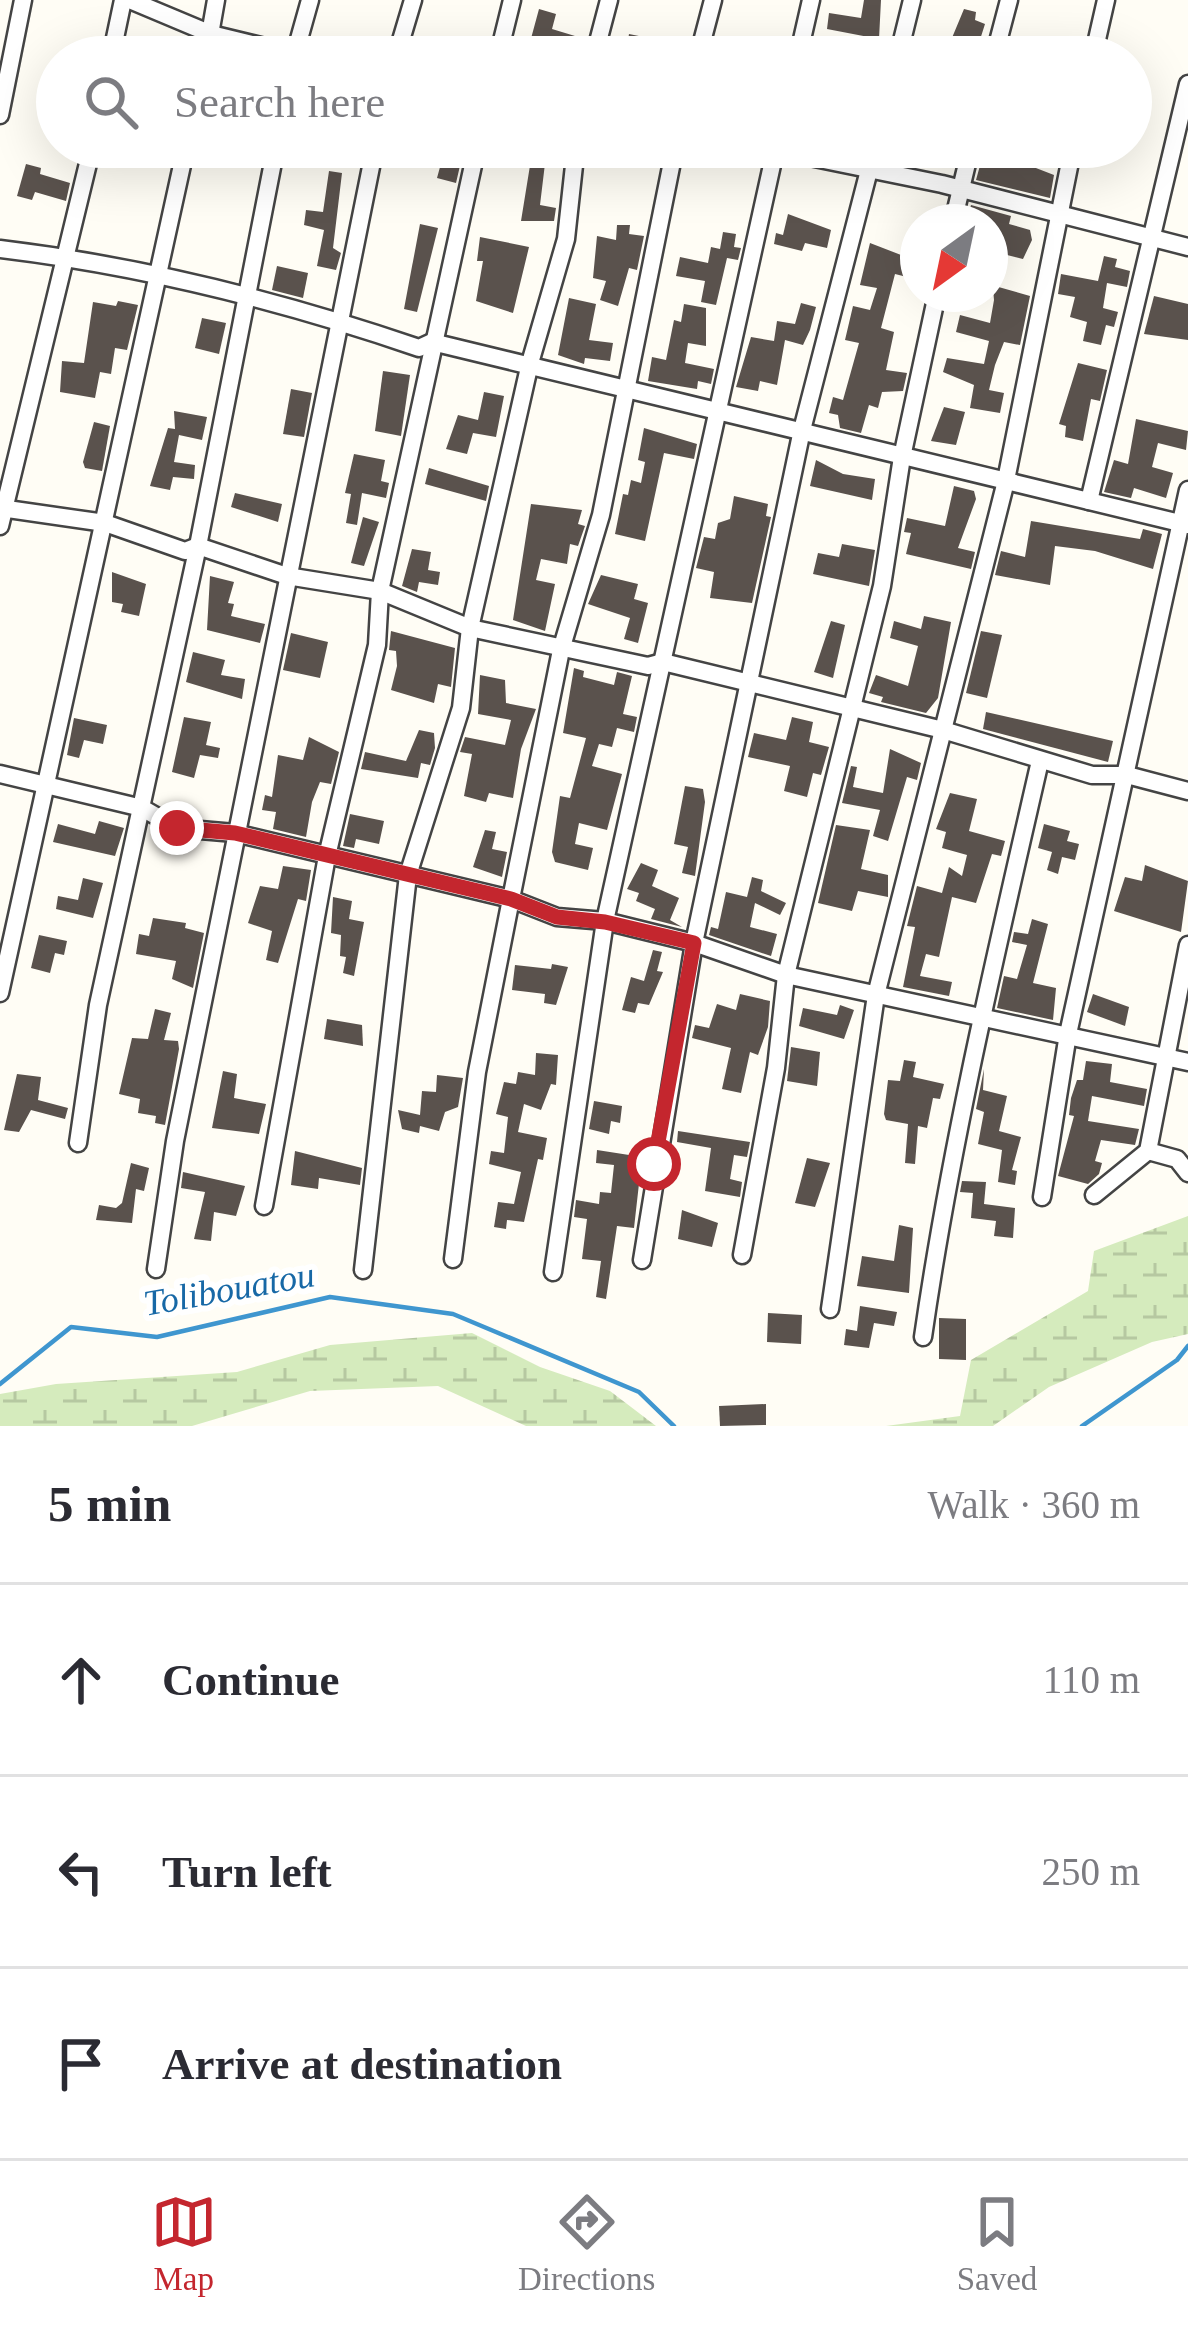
<!DOCTYPE html>
<html lang="en">
<head>
<meta charset="utf-8">
<style>
	body { margin:0; font-family:Georgia,serif; background:#f2f2f3; color:#2b2b33 }
	.compass { position:absolute; left:900px; top:204px; width:108px; height:108px; border-radius:50%; background:#fff; box-shadow:0 12px 48px #0002; rotate:213deg }
	.stop { position:absolute; width:36px; height:36px; margin:-27px; border:9px solid #c4262e; border-radius:50%; background:#fff }
	.stop.end { background:#c4262e; border-color:#fff; box-shadow:0 3px 12px #0008 }
	.list { margin:0; padding:0; list-style:none }
	h2 { display:flex; justify-content:space-between; align-items:center; height:156px; margin:0; padding:0 48px; font-size:51px }
	h2 small { font-size:39px; font-weight:400; color:#7c7c81 }
	.list li { display:grid; grid-template-columns:78px 1fr auto; gap:36px; align-items:center; box-sizing:border-box; height:192px; padding:0 48px; border-top:3px solid #e1e1e2 }
	.list b { display:block; font-size:45px; white-space:nowrap }
	.list em { font-size:39px; font-style:normal; color:#7c7c81 }
	.icon { flex:none; width:66px; height:66px; fill:none; stroke:currentColor; stroke-width:2; stroke-linecap:round; stroke-linejoin:round }
	.map { position:relative; flex:none; width:1188px; height:1426px; overflow:hidden }
	.search { position:absolute; background:#fff; box-shadow:0 12px 48px #0002; left:36px; right:36px; top:36px; height:132px; display:flex; align-items:center; gap:30px; box-sizing:border-box; padding:0 42px; border-radius:66px; color:#7c7c81; font-size:45px }
	.sheet { height:732px; background:#fff }
	nav { display:flex; justify-content:space-around; align-items:center; box-sizing:border-box; height:168px; border-top:3px solid #e1e1e2; background:#fff; font-size:33px; color:#7c7c81 }
	nav a { display:grid; justify-items:center; gap:6px }
	nav .on { color:#c4262e }
	.map>svg:first-child { display:block }
	.wetland { fill:url(#wetland-marsh) }
	.lines { fill:none; stroke-linecap:round; stroke-linejoin:round }
	.stream { stroke:#3f96cf; stroke-width:4.5 }
	.building { fill:#5a524d }
	.minor-casing { stroke:#444; stroke-width:21 }
	.minor { stroke:#fff; stroke-width:16 }
	.route { stroke:#c4262e; stroke-width:15 }
	.labels { text-anchor:middle; dominant-baseline:central; stroke-width:12; stroke-linejoin:round; paint-order:stroke }
	.water-label { font-size:36px; font-style:italic; fill:#1768a6; stroke:#fff }
</style>
</head>
<body>
<div class="map">
<svg width="1188" height="1426" viewBox="0 0 1188 1426">
	<defs>
		<pattern id="wetland-marsh" width="20" height="14" patternUnits="userSpaceOnUse" patternTransform="scale(3)"><rect width="20" height="14" fill="#d5ebbd"/><path d="M1 5h8M5 5V1M11 12h8M15 12V8" fill="none" stroke="#b6c8a1"/></pattern>
	</defs>
	<rect width="100%" height="100%" fill="#fffdf5"/>
	<g class="wetland">
		<path d="M1188 1216V1334L1152 1342 1049 1387 993 1426H886L960 1416 971 1360 1088 1291 1094 1251Z"/>
		<path d="M472 1333 540 1367 610 1391 656 1426H526L438 1386 310 1391 192 1426H0V1394L56 1384 237 1372 330 1345Z"/>
	</g>
	<g class="lines">
		<g class="stream">
			<path d="M0 1384 71 1327 157 1337 330 1297 453 1314 639 1392 674 1426"/>
			<path d="M1082 1426 1177 1360 1188 1346"/>
		</g>
	</g>
	<g class="building">
		<path d="M864 0H881L879 39 827 29 829 13 861 18Z"/>
		<path d="M539 9 556 14 552 29 575 36 568 57H526Z"/>
		<path d="M964 9 976 12 975 20 985 24 978 46 970 43 966 57H944Z"/>
		<path d="M629 34 688 46 686 57 643 52 642 57H625Z"/>
		<path d="M401 147H428L462 157 456 183 437 178 440 167 398 156Z"/>
		<path d="M533 147H547L540 205 556 208 554 221H521Z"/>
		<path d="M1014 147H1025L1023 163 1054 175 1050 198 976 180 984 151 1012 159Z"/>
		<path d="M26 164 41 168 40 174 70 183 66 201 35 192 32 200 17 196Z"/>
		<path d="M329 171 342 173 333 248 341 253 336 270 317 266 324 230 304 225 306 210 323 212Z"/>
		<path d="M971 205 1011 216 1009 224 1030 230 1032 240 1023 259 1003 254 995 286 1030 296 1020 345 1004 342 995 365 989 390 1004 393 1000 413 970 408 974 385 943 372 947 358 984 364 989 341 956 332 960 315 990 323 994 300 990 252 996 228 990 222H966Z"/>
		<path d="M788 214 831 230 827 248 805 243 802 251 774 244 776 233 783 235Z"/>
		<path d="M420 224 438 228 417 312 404 309Z"/>
		<path d="M617 225H630L629 234 644 236 637 270 629 268 618 306 600 300 606 281 593 278 597 236 616 240Z"/>
		<path d="M723 232 736 234 734 247 741 248 738 260 727 258 716 305 701 302 705 281 676 276 680 257 708 263 711 247 720 249Z"/>
		<path d="M480 237 529 247 513 313 476 301 483 261H477Z"/>
		<path d="M870 243 914 260 911 278 895 274 881 328 894 332 886 370 907 373 903 391 882 392 878 408 869 405 861 433 840 428 838 415 829 413 833 397 843 400 859 343 845 340 853 306 870 310 877 288 860 285Z"/>
		<path d="M1104 256 1117 259 1115 267 1130 271 1127 287 1107 283 1103 308 1118 312 1114 327 1106 325 1101 345 1083 341 1087 322 1070 317 1075 297 1058 294 1061 274 1098 281Z"/>
		<path d="M277 266 308 273 303 298 272 290Z"/>
		<path d="M1154 296 1188 304V340L1144 334Z"/>
		<path d="M569 298 596 304 589 340 613 343 610 361 585 358 584 364 558 355Z"/>
		<path d="M118 301 138 305 127 350 115 348 111 374 100 372 95 398 60 392 62 361 84 363 93 302 116 306Z"/>
		<path d="M801 303 816 307 810 330 803 345 785 340 777 385 760 381 758 391 736 387 751 337 774 341 777 321 795 324Z"/>
		<path d="M684 304 706 308V346L688 343 685 363 714 369 711 384 698 381 697 389 648 381 652 357 666 360 674 320 681 322Z"/>
		<path d="M202 318 226 323 219 354 195 348Z"/>
		<path d="M1078 363 1107 370 1100 401 1091 399 1083 441 1065 437 1066 426 1059 424Z"/>
		<path d="M383 371 410 375 401 436 375 431Z"/>
		<path d="M291 389 312 393 304 437 283 434Z"/>
		<path d="M484 392 504 396 496 437 473 433 467 454 446 449 458 415 478 420Z"/>
		<path d="M944 407 965 412 956 445 931 441Z"/>
		<path d="M174 411 207 417 202 440 179 435 174 462 195 465 194 479 173 477 170 490 150 486 168 428 175 429Z"/>
		<path d="M1136 419 1188 431 1186 450 1158 443 1152 467 1173 473 1166 498 1134 488 1131 498 1104 492 1114 460 1128 464Z"/>
		<path d="M94 422 110 426 102 471 85 468 83 462Z"/>
		<path d="M644 428 697 444 694 459 664 453 645 541 615 534 623 494 628 495 631 480 641 483 645 462 638 460Z"/>
		<path d="M354 454 385 460 381 481 389 483 386 498 362 493 357 525 346 523 351 494 345 493Z"/>
		<path d="M816 460 843 474 875 479 872 500 810 486Z"/>
		<path d="M429 468 489 486 486 501 425 484Z"/>
		<path d="M954 486 974 491 976 499 958 548 975 552 971 569 906 554 911 533 904 532 907 518 945 526Z"/>
		<path d="M235 493 282 504 278 522 231 507Z"/>
		<path d="M734 496 768 504 766 516 771 517 752 603 710 598 714 572 696 568 704 537 715 539 718 523 730 519Z"/>
		<path d="M531 504 582 510 578 524 585 526 578 546 570 544 567 564 541 559 536 580 555 584 545 631 513 620Z"/>
		<path d="M363 517 379 522 364 566 351 563Z"/>
		<path d="M1031 521 1140 539 1143 529 1162 534 1153 569 1095 551 1055 546 1050 585 995 575 1001 551 1025 557Z"/>
		<path d="M842 544 875 550 869 586 813 574 818 553 839 557Z"/>
		<path d="M412 549 431 552 428 570 440 572 438 585 419 582 417 592 402 586Z"/>
		<path d="M112 572 146 584 139 616 121 612 123 604 112 602Z"/>
		<path d="M601 575 638 584 634 599 648 603 638 643 624 639 630 618 588 604Z"/>
		<path d="M210 576 234 582 228 603 234 604 231 616 265 624 260 643 207 630Z"/>
		<path d="M924 616 951 622 938 698 926 713 881 702 883 697 869 693 876 675 908 686 918 646 890 638 894 621 921 629Z"/>
		<path d="M831 621 845 625 833 678 814 672Z"/>
		<path d="M391 631 455 648 451 687 438 684 434 703 391 690 397 666 396 651 389 650Z"/>
		<path d="M981 631 1002 635 987 698 966 693Z"/>
		<path d="M291 633 328 642 320 678 283 670Z"/>
		<path d="M193 652 225 660 221 675 245 679 242 699 186 682Z"/>
		<path d="M574 668 584 671 583 677 614 685 617 672 632 676 623 714 637 717 634 732 617 728 612 747 599 744 592 766 622 774 607 830 579 823 575 844 593 848 588 870 555 862 552 852 560 796 570 798 586 738 563 733Z"/>
		<path d="M480 675 505 680 506 703 536 709 521 749 513 798 489 793 486 802 464 796 472 754 460 752 465 737 505 745 511 720 478 714Z"/>
		<path d="M986 712 1113 741 1108 762 983 729Z"/>
		<path d="M184 717 211 722 206 745 220 748 218 758 200 755 194 778 172 772Z"/>
		<path d="M792 717 813 722 809 742 829 747 821 775 813 773 807 797 784 791 790 766 748 757 754 733 786 740Z"/>
		<path d="M74 718 107 725 103 744 84 740 79 758 67 755Z"/>
		<path d="M419 730 434 733 435 748 430 765 421 763 418 778 361 769 365 752 406 761Z"/>
		<path d="M309 737 339 752 331 784 320 782 312 802 306 837 273 829 276 812 262 810 265 795 272 797 278 755 303 760Z"/>
		<path d="M890 749 921 763 917 780 907 777 888 841 873 836 880 810 842 803 851 766 857 767 853 787 883 793Z"/>
		<path d="M685 786 703 789 705 802 695 876 682 873 688 847 674 844Z"/>
		<path d="M950 793 977 799 969 831 1005 841 1001 856 992 854 976 903 952 897 939 957 926 954 920 976 952 982 949 996 903 987 915 927 907 926 917 886 942 893 949 867 962 876 967 855 942 848 946 832 936 829Z"/>
		<path d="M350 814 384 821 379 844 356 839 354 848 343 846Z"/>
		<path d="M99 821 124 828 115 856 53 842 58 824 95 834Z"/>
		<path d="M1044 824 1070 831 1067 841 1079 844 1075 860 1062 857 1058 874 1047 870 1052 852 1038 848Z"/>
		<path d="M836 825 870 830 861 869 888 875V897L858 891 852 911 818 903Z"/>
		<path d="M485 830 496 832 492 849 507 852 502 877 473 867Z"/>
		<path d="M641 863 658 870 652 886 679 898 670 920 682 927 651 919 655 909 636 901 639 893 627 889Z"/>
		<path d="M1145 865 1188 881 1181 932 1114 911 1125 877 1142 881Z"/>
		<path d="M283 866 311 870 306 901 298 899 278 963 266 960 272 931 248 923 260 886 278 889Z"/>
		<path d="M752 877 763 880 761 891 786 903 780 915 755 903 750 927 777 934 771 956 709 935 711 927 718 929 726 892 747 897Z"/>
		<path d="M83 878 103 883 93 918 56 909 58 896 78 900Z"/>
		<path d="M333 897 352 901 349 919 364 922 354 976 343 973 346 957 340 956 341 935 331 933Z"/>
		<path d="M153 918 186 923 185 928 204 933 193 988 172 979 176 961 136 954 139 934 149 936Z"/>
		<path d="M1032 919 1048 924 1033 983 1056 988 1053 1020 997 1008 1004 976 1017 979 1027 945 1012 942 1014 932 1028 934Z"/>
		<path d="M39 935 67 941 64 955 55 953 50 973 31 968Z"/>
		<path d="M653 950 662 952 657 971 663 972 649 1005 638 1003 635 1013 622 1010 631 977 644 981Z"/>
		<path d="M552 964 568 967 556 1005 544 1003 545 994 512 990 515 965 551 969Z"/>
		<path d="M740 994 770 1001 768 1027 758 1055 750 1052 741 1093 722 1089 731 1048 692 1038 695 1025 709 1028 717 1004 736 1010Z"/>
		<path d="M1093 994 1129 1007 1125 1026 1087 1012Z"/>
		<path d="M840 1005 854 1010 844 1039 799 1026 803 1008 837 1015Z"/>
		<path d="M155 1009 171 1013 164 1040 178 1041 179 1049 165 1125 155 1123 156 1116 138 1113 140 1099 119 1094 132 1038 148 1039Z"/>
		<path d="M327 1019 362 1025 363 1046 324 1039Z"/>
		<path d="M791 1047 820 1052 817 1086 787 1081Z"/>
		<path d="M536 1053 558 1055 556 1085 551 1084 541 1110 524 1104 518 1132 547 1138 543 1160 538 1159 524 1222 507 1220 506 1229 494 1227 498 1202 514 1204 521 1172 489 1164 491 1151 504 1153 508 1117 496 1114 504 1082 516 1084 518 1072 535 1075Z"/>
		<path d="M904 1060 916 1062 913 1077 944 1084 940 1099 933 1098 927 1128 918 1126 915 1164 905 1163 908 1124 886 1120 884 1114 888 1080 900 1081Z"/>
		<path d="M1086 1061 1112 1064 1110 1082 1147 1089 1144 1106 1092 1096 1088 1121 1139 1129 1135 1145 1101 1140 1095 1161 1102 1163 1099 1174 1088 1184 1058 1176 1074 1116 1069 1115 1071 1098 1077 1080H1083Z"/>
		<path d="M984 1069 983 1090 1007 1096 999 1131 1021 1137 1012 1170 1017 1171 1015 1185 998 1182 1002 1150 978 1144 984 1112 976 1109Z"/>
		<path d="M223 1071 237 1074 234 1098 266 1104 259 1134 212 1128Z"/>
		<path d="M17 1074 41 1077 38 1100 68 1108 65 1119 31 1110 19 1132 4 1130Z"/>
		<path d="M437 1075 463 1078 458 1107 445 1112 439 1131 420 1126 419 1133 402 1129 398 1110 420 1115 422 1091 436 1092Z"/>
		<path d="M594 1101 622 1106 620 1123 611 1121 609 1134 589 1129Z"/>
		<path d="M678 1131 750 1142 747 1157 734 1155 730 1179 742 1182 740 1197 705 1191 711 1148 677 1142Z"/>
		<path d="M597 1150 642 1157 634 1228 617 1226 606 1299 596 1297 601 1261 582 1259 587 1219 574 1217 576 1200 599 1204 600 1192 611 1193 614 1165 596 1163Z"/>
		<path d="M295 1151 362 1168 360 1185 319 1178 318 1189 291 1185Z"/>
		<path d="M807 1158 830 1163 815 1207 795 1203Z"/>
		<path d="M131 1163 149 1168 144 1191 136 1189 132 1223 96 1220 99 1205 116 1208 122 1203Z"/>
		<path d="M183 1172 245 1186 236 1216 214 1212 211 1241 194 1239 205 1192 181 1188Z"/>
		<path d="M962 1181 986 1182 984 1204 1015 1208 1013 1238 994 1236 996 1221 971 1218 973 1193 960 1192Z"/>
		<path d="M682 1210 718 1223 712 1247 678 1239Z"/>
		<path d="M899 1225 913 1228 909 1293 857 1286 862 1256 894 1261Z"/>
		<path d="M860 1306 897 1312 894 1326 874 1323 869 1348 844 1345 846 1329 857 1331Z"/>
		<path d="M768 1313 802 1315 801 1344 767 1342Z"/>
		<path d="M939 1318 966 1319V1360L939 1359Z"/>
		<path d="M766 1404V1425L720 1426 719 1406Z"/>
	</g>
	<g class="lines">
		<g class="minor-casing">
			<g id="minor">
				<path d="M130 0 211 34 306 57"/>
				<path d="M111 57 123 0"/>
				<path d="M206 57 216 0"/>
				<path d="M294 57 310 0"/>
				<path d="M396 57 413 0"/>
				<path d="M498 57 512 0"/>
				<path d="M594 57 609 0"/>
				<path d="M698 57 713 0"/>
				<path d="M798 57 811 0"/>
				<path d="M898 57 912 0"/>
				<path d="M994 57 1009 0"/>
				<path d="M1093 57 1106 0"/>
				<path d="M0 115 23 0"/>
				<path d="M760 147 942 184 1188 247"/>
				<path d="M953 222 971 147"/>
				<path d="M0 249C141 266 285 302 419 348L432 342 1188 525"/>
				<path d="M1089 501 1188 84"/>
				<path d="M0 508 105 523 185 551 198 546 287 576 380 591 470 628 648 666 663 662 943 730 1092 775H1127L1188 791"/>
				<path d="M0 526 92 147"/>
				<path d="M0 774 142 808 177 828 235 833 511 899 557 917 605 921 694 943 786 975 1188 1062"/>
				<path d="M0 993 186 147"/>
				<path d="M78 1143 98 1005 198 546 276 147"/>
				<path d="M1148 1151 1177 1159 1188 1173"/>
				<path d="M1094 1195 1148 1151 1188 945"/>
				<path d="M1042 1197 1068 1034 1188 490"/>
				<path d="M264 1206 327 856 377 645 380 591 477 147"/>
				<path d="M742 1255 776 1068 786 975 882 586 902 457 937 294"/>
				<path d="M453 1259 477 1072 511 899 561 650 601 515 675 147"/>
				<path d="M642 1260 694 943 802 430 875 147"/>
				<path d="M156 1269 175 1141 375 147"/>
				<path d="M363 1270 408 875 461 708 470 628 530 363 566 239 576 147"/>
				<path d="M553 1272 605 921 776 147"/>
				<path d="M830 1309 876 995 1005 485 1073 147"/>
				<path d="M923 1337C951 1142 996 953 1040 761"/>
			</g>
		</g>
		<use href="#minor" class="minor"/>
	</g>
	<g class="lines">
		<path class="route" d="M177 828 235 833 511 899 557 917 605 922 694 943 654 1164"/>
	</g>
	<g class="labels">
		<g class="water-label">
			<text transform="translate(229 1289) rotate(-10)">Tolibouatou</text>
		</g>
	</g>
</svg>
<svg class="compass" viewBox="-18 -18 36 36"><path d="M0-13l5 13h-10z" fill="#e53935"/><path d="M0 13l5-13h-10z" fill="#7c7c81"/></svg>
<div class="stop" style="left:654px;top:1164px"></div>
<div class="stop end" style="left:177px;top:828px"></div>
<div class="search"><svg class="icon" aria-label="search" viewBox="0 0 24 24"><circle cx="10" cy="10" r="6"/><path d="M15 15l6 6"/></svg>Search here</div>
</div>
<section class="sheet">
<h2>5 min<small>Walk · 360 m</small></h2>
<ul class="list">
<li><svg class="icon" aria-label="ahead" viewBox="0 0 24 24"><path d="M12 20V5M6 11l6-6 6 6"/></svg><div><b>Continue</b></div><em>110 m</em></li>
<li><svg class="icon" aria-label="left" viewBox="0 0 24 24"><path d="M17 20v-9H6M10 6l-5 5 5 5"/></svg><div><b>Turn left</b></div><em>250 m</em></li>
<li><svg class="icon" aria-label="arrive" viewBox="0 0 24 24"><path d="M6 21V4h12l-3 4 3 4H6"/></svg><div><b>Arrive at destination</b></div></li>
</ul>
</section>
<nav>
<a class="on"><svg class="icon" aria-label="map" viewBox="0 0 24 24"><path d="M3 6l6-2 6 2 6-2v14l-6 2-6-2-6 2zM9 4v14M15 6v14"/></svg>Map</a>
<a><svg class="icon" aria-label="directions" viewBox="0 0 24 24"><path d="M12 3l9 9-9 9-9-9zM9 14v-3h6M13 9l2 2-2 2"/></svg>Directions</a>
<a><svg class="icon" aria-label="saved" viewBox="0 0 24 24"><path d="M7 4h10v16l-5-4-5 4z"/></svg>Saved</a>
</nav>
</body>
</html>
